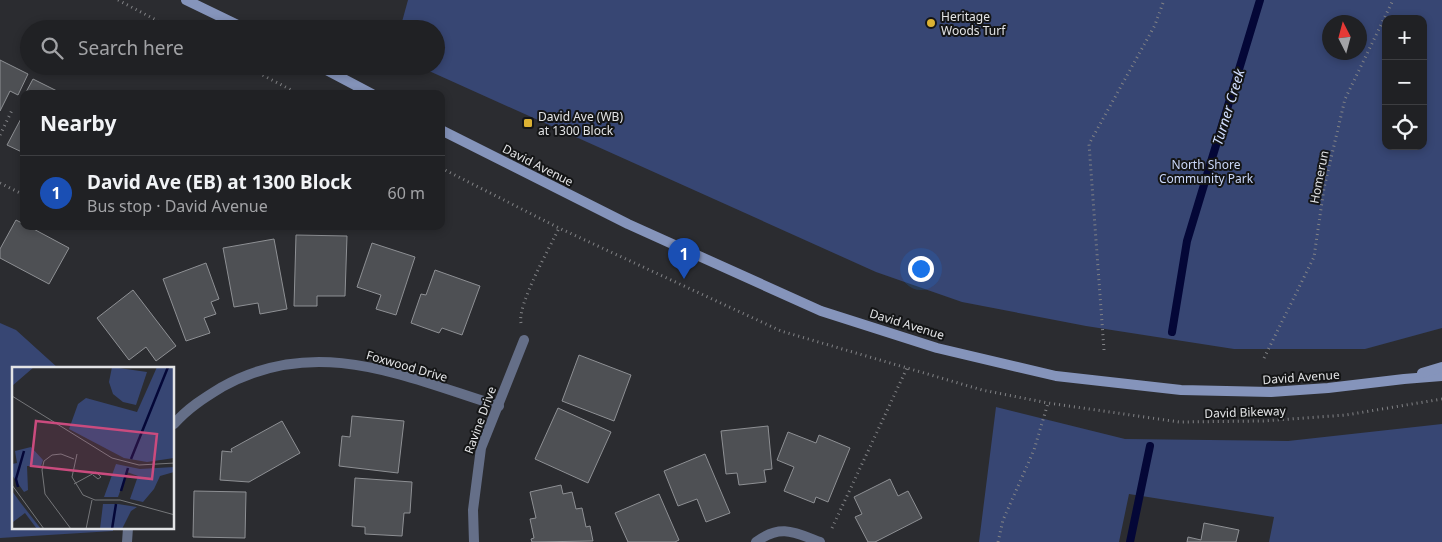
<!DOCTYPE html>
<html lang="en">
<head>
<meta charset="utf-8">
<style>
	body { margin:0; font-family:"Noto Sans",sans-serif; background:#28292c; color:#f1f3f6 }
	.controls { position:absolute; right:15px; top:15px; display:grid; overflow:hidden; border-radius:10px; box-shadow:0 2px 8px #0003 }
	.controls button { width:45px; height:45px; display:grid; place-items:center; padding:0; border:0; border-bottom:1px solid #3d3e41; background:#202124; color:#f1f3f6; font:25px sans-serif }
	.compass { position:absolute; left:1322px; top:15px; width:45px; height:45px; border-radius:50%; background:#202124; box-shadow:0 2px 8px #0003; rotate:354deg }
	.you { position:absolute; left:920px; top:268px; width:18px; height:18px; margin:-12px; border:4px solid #fff; border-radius:50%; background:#1a73e8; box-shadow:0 0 0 8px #1a73e833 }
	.badge { display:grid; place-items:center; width:32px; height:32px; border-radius:50%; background:#8bbbb9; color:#fff; font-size:16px; font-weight:700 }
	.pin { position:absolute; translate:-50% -41px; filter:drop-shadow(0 1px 2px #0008) }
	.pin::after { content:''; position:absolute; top:26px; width:18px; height:15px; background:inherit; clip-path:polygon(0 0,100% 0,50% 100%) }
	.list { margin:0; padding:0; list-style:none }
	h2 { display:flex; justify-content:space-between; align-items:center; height:65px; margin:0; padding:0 20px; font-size:21px }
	h2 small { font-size:16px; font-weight:400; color:#a2a3a6 }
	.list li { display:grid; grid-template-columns:32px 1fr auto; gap:15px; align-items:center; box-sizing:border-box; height:75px; padding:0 20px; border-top:1px solid #3d3e41 }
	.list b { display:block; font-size:19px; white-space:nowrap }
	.list p { margin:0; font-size:16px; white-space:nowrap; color:#a2a3a6 }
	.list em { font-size:16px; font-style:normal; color:#a2a3a6 }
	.icon { flex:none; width:28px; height:28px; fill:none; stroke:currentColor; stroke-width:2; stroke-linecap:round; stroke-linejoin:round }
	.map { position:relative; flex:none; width:1442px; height:542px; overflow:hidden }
	.search { position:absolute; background:#202124; box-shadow:0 2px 8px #0003; left:20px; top:20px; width:425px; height:55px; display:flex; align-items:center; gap:12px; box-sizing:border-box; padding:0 18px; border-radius:28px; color:#a2a3a6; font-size:19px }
	.panel { position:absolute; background:#202124; box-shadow:0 2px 8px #0003; left:20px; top:90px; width:425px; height:140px; border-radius:10px }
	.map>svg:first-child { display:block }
	.green { fill:#374673; fill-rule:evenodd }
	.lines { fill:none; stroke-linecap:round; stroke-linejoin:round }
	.stream { stroke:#040737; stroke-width:8 }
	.building { fill:#4e5054; stroke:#8e9094 }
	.path { stroke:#828386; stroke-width:3; stroke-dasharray:1 4; stroke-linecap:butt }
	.minor { stroke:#656f88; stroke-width:10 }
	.secondary { stroke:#8594bb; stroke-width:10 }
	.poi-dot { fill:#dcb233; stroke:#141516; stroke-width:2 }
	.labels { text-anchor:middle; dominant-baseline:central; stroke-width:4; stroke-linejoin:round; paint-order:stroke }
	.poi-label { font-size:12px; fill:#e3e4e6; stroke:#141516; text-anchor:start }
	.park-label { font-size:12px; fill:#cad7f8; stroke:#141516 }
	.street-label { font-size:12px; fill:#e3e4e6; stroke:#141516 }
	.water-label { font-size:14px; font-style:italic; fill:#d1deff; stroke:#141516 }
	.inset-river { fill:none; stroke:#040737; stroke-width:2.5 }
	.inset-road { fill:none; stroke:#757679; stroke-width:1 }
	.view { fill:#ca4b7e; fill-opacity:0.15; stroke:#ca4b7e; stroke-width:2.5 }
	.inset-edge { fill:none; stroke:#e3e4e6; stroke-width:2.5 }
</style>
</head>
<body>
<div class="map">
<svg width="1442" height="542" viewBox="0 0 1442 542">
	<rect width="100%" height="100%" fill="#2b2c30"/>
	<g class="green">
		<path d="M408 0H1442V328L1365 349H1234L1086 326 962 302 876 272 418 66H436V29H400ZM1386 19H1423V146H1386ZM1360 22V52H1330V22Z"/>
		<path d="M0 323 16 330 58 368H14V528H113V531L0 538Z"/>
		<path d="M996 407 1125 439 1288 441 1442 424V542H1269L1274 517 1129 494 1119 542H979Z"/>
	</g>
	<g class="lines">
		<g class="stream">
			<path d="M1172 332 1187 241 1260 0"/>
			<path d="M1130 542 1150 446"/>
		</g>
	</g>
	<g class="building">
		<path d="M0 60 28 74 18 95 10 91 0 111Z"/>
		<path d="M33 79 63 94H25Z"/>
		<path d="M24 113V153L7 145Z"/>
		<path d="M16 220 24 224V226H28L69 248 49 284 0 258V249Z"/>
		<path d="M296 235 347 236 345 296H317V306H294Z"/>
		<path d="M274 239 287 309 260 314 258 303 234 307 223 248Z"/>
		<path d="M372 243 415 257 396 315 376 309 381 295 357 287Z"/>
		<path d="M206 263 219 299 211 302 216 314 204 318 210 333 186 341 163 279Z"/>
		<path d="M435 270 480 286 462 335 442 328 439 333 411 323 421 294 426 295Z"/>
		<path d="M133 290 176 346 156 361 146 347 129 360 97 318Z"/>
		<path d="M579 355 631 375 614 421 562 401Z"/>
		<path d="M558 408 611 432 588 483 535 459Z"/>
		<path d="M352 416 404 421 398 473 339 466 342 436 350 437Z"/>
		<path d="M282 421 300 453 249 482 220 480 222 451 232 452 231 449Z"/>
		<path d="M768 426 772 469 764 470 766 482 739 485 737 473 726 474 721 431Z"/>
		<path d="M788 432 816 443 819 435 850 448 828 502 816 497 814 503 784 491 794 467 777 460Z"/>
		<path d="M705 454 730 513 706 522 697 499 678 506 664 471Z"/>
		<path d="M355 478 412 482 410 513H404L402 536 365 534V527L352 526Z"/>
		<path d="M890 479 898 496 908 491 922 518 875 542H868L855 517 862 514 854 497Z"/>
		<path d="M561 485 563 494 572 492 576 509 582 508 586 527 590 526 593 541 532 542 531 539 534 538 530 519 536 518 530 492Z"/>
		<path d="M194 491 246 492 245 538 193 537Z"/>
		<path d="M659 494 679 540 675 542H628L615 513Z"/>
		<path d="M1204 523 1239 530 1236 542H1187L1188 537 1201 540Z"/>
	</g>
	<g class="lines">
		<g class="path">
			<path d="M118 0 173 29"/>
			<path d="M245 66 299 94"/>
			<path d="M0 135 13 108"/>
			<path d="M441 168 559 228 781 331 982 390 1048 403 1179 422 1263 421 1346 415 1442 399"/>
			<path d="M0 183 24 195"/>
			<path d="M521 323C517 305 550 247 559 228"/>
			<path d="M1104 350 1089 144 1155 25 1164 0"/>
			<path d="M1264 358 1314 257 1324 188 1345 99 1393 0"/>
			<path d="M832 528 907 368"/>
			<path d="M998 542 1003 520 1034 450 1048 403"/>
		</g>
		<g class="minor">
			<path d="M174 424C188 408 204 398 222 387 317 334 405 377 499 406"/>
			<path d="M127 542 128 528"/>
			<path d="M474 542 473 510 481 448 524 340"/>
			<path d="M756 542C780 524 794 532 820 542"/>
		</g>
		<g class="secondary">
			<path d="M186 0 246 29"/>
			<path d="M319 66 372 94"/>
			<path d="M441 130 628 224 821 311 937 348 1056 376 1181 390 1271 392 1328 388 1404 379 1442 376"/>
			<path d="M1422 373 1442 367"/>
		</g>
	</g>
	<g class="poi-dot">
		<circle cx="931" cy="23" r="5"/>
		<rect x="523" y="118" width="10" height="10" rx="2.5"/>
	</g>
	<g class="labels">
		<g class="poi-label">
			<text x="941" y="16">Heritage<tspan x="941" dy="14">Woods Turf</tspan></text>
			<text x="538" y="116">David Ave (WB)<tspan x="538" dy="14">at 1300 Block</tspan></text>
		</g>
		<g class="park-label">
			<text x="1206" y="164">North Shore<tspan x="1206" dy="14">Community Park</tspan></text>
		</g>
		<g class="street-label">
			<text transform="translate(538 165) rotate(27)">David Avenue</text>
			<text transform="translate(1319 177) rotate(-79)">Homerun</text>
			<text transform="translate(907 324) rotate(17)">David Avenue</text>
			<text transform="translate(407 366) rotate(16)">Foxwood Drive</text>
			<text transform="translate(1301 377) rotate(-4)">David Avenue</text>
			<text transform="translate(1245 412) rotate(-2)">David Bikeway</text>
			<text transform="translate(480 420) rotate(-70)">Ravine Drive</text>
		</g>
		<g class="water-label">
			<text transform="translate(1228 107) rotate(-73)">Turner Creek</text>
		</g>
	</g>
	<g transform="translate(12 367)">
		<rect width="162" height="162" fill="#2b2c30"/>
		<path d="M0 0H22L0 19ZM100 0 135 5 124 38 111 35 101 27 97 15ZM145 0H162V91L135 95 112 91 57 62 66 37 74 31 125 45ZM19 80 31 93 29 99H15L16 123 12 125 0 108V97L5 96 3 84ZM104 97 128 102 162 100V105L148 109 142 122 131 135 118 132 126 109 115 105 106 130H92ZM0 124 8 135 29 162H25L13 146 1 155ZM91 137H106L125 140 119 144 110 162H88Z" fill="#374673"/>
		<path class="inset-river" d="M119 92 156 0M6 120 4 112 12 84M109 124 116 101M100 162 104 137"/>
		<path class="inset-road" d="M0 29 100 91 127 98 163 96M65 87 60 110 71 128 83 133H108L163 148M62 117 84 105 89 110 86 112 81 108M0 118 32 162M59 162 33 127 30 103 32 94 40 88 49 87 62 92M74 162 80 133"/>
		<path class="view" d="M24 54 145 67 140 112 19 99Z"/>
		<rect width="162" height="162" class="inset-edge"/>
	</g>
</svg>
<div class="controls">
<button>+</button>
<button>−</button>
<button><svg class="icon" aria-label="locate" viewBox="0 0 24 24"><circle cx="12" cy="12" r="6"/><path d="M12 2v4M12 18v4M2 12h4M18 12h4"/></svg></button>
</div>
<svg class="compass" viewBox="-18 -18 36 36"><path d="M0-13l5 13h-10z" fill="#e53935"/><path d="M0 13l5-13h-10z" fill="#a2a3a6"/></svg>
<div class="you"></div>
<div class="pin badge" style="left:684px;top:279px;background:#1a4fb4">1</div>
<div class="search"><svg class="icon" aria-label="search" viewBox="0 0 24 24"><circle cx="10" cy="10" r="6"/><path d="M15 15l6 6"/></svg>Search here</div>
<section class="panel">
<h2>Nearby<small></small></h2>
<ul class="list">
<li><span class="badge" style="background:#1a4fb4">1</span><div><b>David Ave (EB) at 1300 Block</b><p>Bus stop · David Avenue</p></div><em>60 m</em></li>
</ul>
</section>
</div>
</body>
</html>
